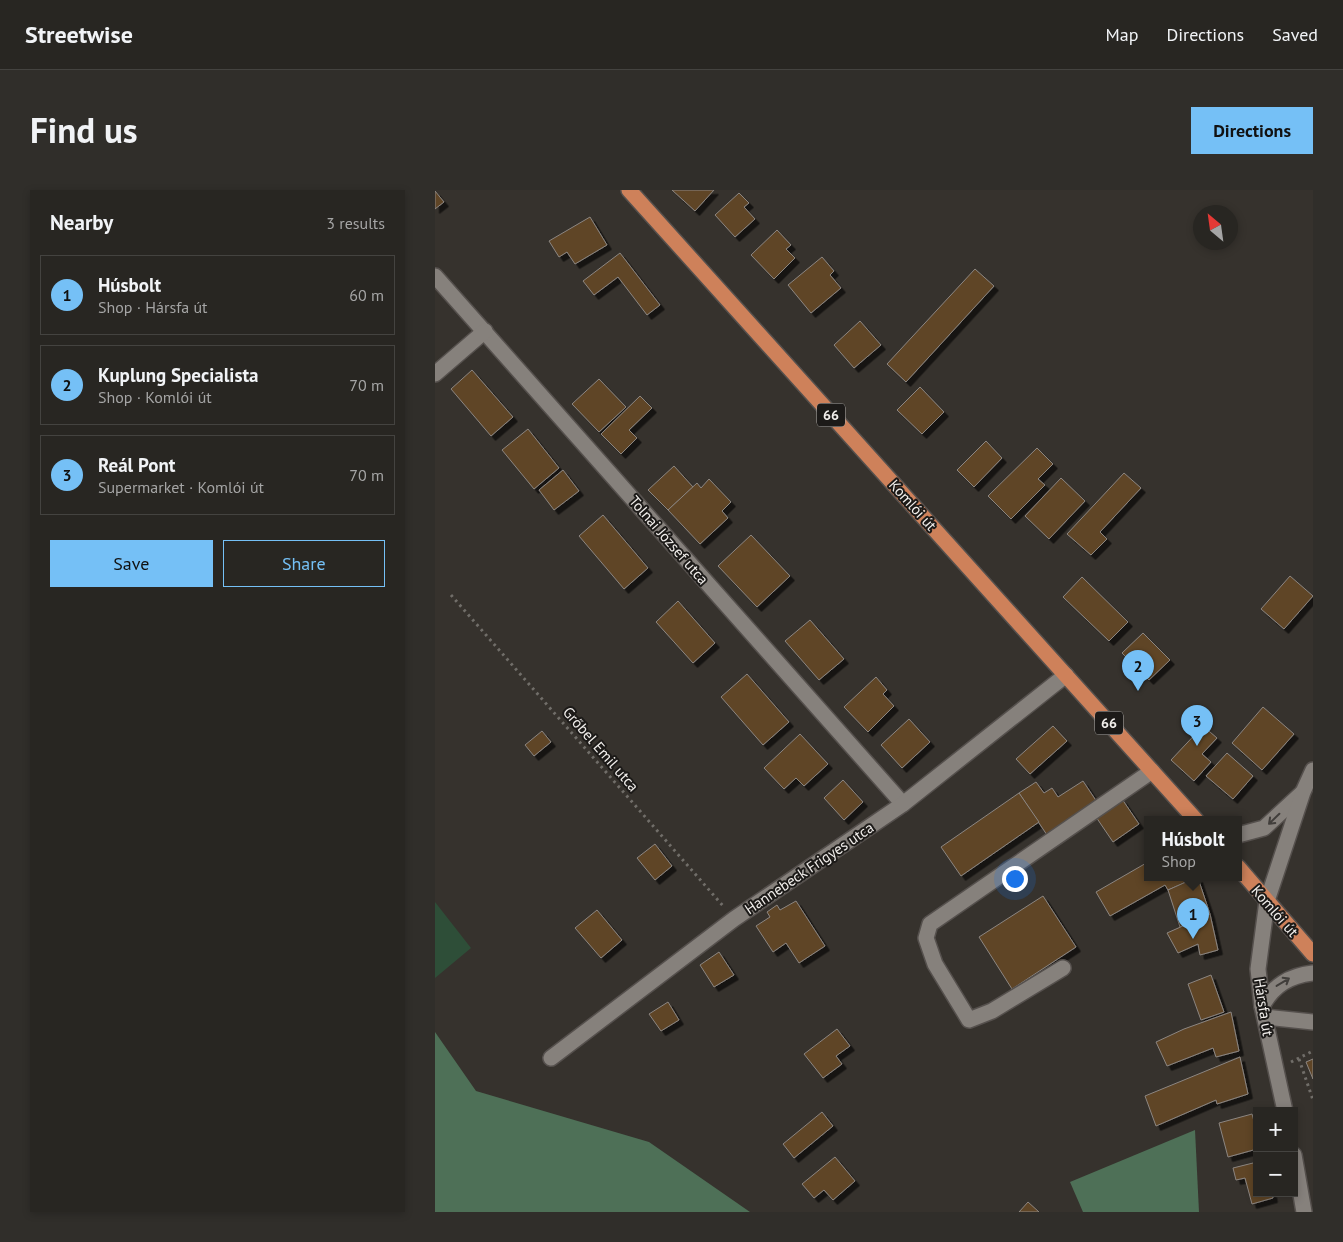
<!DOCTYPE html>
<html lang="en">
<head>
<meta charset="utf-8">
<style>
	body { margin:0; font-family:"PT Sans",sans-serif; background:#302e2a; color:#f1f3f6 }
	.controls { position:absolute; right:15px; bottom:15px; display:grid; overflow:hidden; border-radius:0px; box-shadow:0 2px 8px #0003 }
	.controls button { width:45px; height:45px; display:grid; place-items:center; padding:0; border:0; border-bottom:1px solid #444340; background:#282622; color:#f1f3f6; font:25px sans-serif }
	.compass { position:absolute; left:758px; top:15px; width:45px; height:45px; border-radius:50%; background:#282622; box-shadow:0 2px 8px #0003; rotate:331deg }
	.you { position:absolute; left:579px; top:688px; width:18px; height:18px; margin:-12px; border:4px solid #fff; border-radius:50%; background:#1a73e8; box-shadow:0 0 0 8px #1a73e833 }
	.badge { display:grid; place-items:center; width:32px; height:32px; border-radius:50%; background:#75c0f6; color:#111; font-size:16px; font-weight:700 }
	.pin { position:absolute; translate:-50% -41px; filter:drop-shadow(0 1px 2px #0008) }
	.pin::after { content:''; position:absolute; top:26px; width:18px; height:15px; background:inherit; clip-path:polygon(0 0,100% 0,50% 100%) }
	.popup { position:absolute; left:709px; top:626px; width:98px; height:65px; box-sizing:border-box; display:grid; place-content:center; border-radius:0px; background:#282622; filter:drop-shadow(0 1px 4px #0005); font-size:16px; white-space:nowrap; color:#a5a5a5 }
	.popup b { font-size:19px; color:#f1f3f6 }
	.popup::after { content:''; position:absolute; left:50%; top:100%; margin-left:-10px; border:10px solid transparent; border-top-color:#282622 }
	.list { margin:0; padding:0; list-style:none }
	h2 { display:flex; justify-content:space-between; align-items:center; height:65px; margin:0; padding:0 20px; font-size:21px }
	h2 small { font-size:16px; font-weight:400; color:#a5a5a5 }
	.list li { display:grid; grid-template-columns:32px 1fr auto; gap:15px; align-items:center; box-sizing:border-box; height:80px; margin:0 10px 10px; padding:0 10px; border:1px solid #444340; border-radius:0px }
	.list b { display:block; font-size:19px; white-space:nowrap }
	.list p { margin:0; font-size:16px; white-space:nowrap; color:#a5a5a5 }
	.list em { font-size:16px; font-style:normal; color:#a5a5a5 }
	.actions { display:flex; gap:10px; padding:15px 20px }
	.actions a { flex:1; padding:11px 0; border:1px solid #75c0f6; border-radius:0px; text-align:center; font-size:18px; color:#75c0f6 }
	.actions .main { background:#75c0f6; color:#111 }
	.map { position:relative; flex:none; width:878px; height:1022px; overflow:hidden; border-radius:0px }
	header { display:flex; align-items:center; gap:30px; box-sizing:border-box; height:70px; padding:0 25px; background:#282622; border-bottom:1px solid #444340 }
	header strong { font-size:24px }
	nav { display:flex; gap:28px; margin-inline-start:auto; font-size:18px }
	.intro { display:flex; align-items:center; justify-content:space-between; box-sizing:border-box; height:120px; padding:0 30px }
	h1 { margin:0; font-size:35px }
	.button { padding:12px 22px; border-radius:0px; background:#75c0f6; color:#111; font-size:18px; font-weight:700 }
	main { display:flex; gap:30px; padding:0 30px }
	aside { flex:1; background:#282622; border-radius:0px; box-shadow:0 2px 8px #0003 }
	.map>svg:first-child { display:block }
	.green { fill:#2e4e38 }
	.forest { fill:#4e7057 }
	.building { fill:#5e4427; stroke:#8c8681; filter:url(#shadow) }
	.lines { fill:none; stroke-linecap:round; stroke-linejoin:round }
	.minor-casing { stroke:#55504d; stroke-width:18 }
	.major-casing { stroke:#55504d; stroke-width:18 }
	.path { stroke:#716e69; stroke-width:3; stroke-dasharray:2.5 4; stroke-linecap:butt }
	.minor { stroke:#86817c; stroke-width:15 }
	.major { stroke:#ce815a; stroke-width:15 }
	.oneway { stroke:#413e3b }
	.labels { text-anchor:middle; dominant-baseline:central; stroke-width:4; stroke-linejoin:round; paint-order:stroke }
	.shield { fill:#1c1a18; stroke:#b1aeac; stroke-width:1 }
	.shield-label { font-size:14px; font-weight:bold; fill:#f1eeeb }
	.street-label { font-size:15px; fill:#f1eeeb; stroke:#1c1a18 }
</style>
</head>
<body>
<header>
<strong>Streetwise</strong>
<nav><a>Map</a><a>Directions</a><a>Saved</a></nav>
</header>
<div class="intro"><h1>Find us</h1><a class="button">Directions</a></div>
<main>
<aside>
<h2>Nearby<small>3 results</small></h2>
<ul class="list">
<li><span class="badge">1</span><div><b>Húsbolt</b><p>Shop · Hársfa út</p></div><em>60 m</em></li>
<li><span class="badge">2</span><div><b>Kuplung Specialista</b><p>Shop · Komlói út</p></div><em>70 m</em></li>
<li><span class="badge">3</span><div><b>Reál Pont</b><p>Supermarket · Komlói út</p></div><em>70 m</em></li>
</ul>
<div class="actions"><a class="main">Save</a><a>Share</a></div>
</aside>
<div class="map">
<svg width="878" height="1022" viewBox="0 0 878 1022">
	<defs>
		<filter id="shadow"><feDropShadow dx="4.5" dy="4.5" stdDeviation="0" flood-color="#0009"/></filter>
	</defs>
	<rect width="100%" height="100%" fill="#36322d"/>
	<path class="green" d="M0 712 36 758 0 788Z"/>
	<g class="forest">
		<path d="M0 842 41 901 214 952 315 1022H0Z"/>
		<path d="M760 940 764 1022H648L635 992Z"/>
	</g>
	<g class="building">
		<path d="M237 0H279L260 21Z"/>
		<path d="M0 1 9 12 0 19Z"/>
		<path d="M304 3 314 13 309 17 320 29 300 47 280 25Z"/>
		<path d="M155 27 172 55 140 74 132 62 124 67 114 51Z"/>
		<path d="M342 40 356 55 351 59 360 68 339 89 316 65Z"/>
		<path d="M185 63 225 115 212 125 183 87 159 105 148 91Z"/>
		<path d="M387 67 399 81 395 85 406 98 376 123 353 95Z"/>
		<path d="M540 79 559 96 471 192 452 174Z"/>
		<path d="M425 131 446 155 419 178 399 155Z"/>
		<path d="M37 180 78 227 56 246 16 199Z"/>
		<path d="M164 189 191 217 164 242 137 214Z"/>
		<path d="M485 197 509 222 487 244 462 220Z"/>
		<path d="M205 206 217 218 194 240 202 248 186 264 166 244Z"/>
		<path d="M93 239 124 278 99 299 67 260Z"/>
		<path d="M551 251 567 268 539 297 522 280Z"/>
		<path d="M602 258 618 274 603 289 610 295 576 329 553 306Z"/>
		<path d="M239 276 258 297 233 320 213 300Z"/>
		<path d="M128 280 144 301 119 320 104 300Z"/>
		<path d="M689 283 706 298 665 342 672 349 656 365 632 344Z"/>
		<path d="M626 288 650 311 614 349 590 326Z"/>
		<path d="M274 289 296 312 287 321 293 328 265 354 233 320 262 293 266 298Z"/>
		<path d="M168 325 213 378 189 399 144 346Z"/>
		<path d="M316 345 355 386 322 417 283 376Z"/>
		<path d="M855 386 878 406 849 439 826 419Z"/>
		<path d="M647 387 693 432 674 451 628 407Z"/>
		<path d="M243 411 280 453 258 473 221 432Z"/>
		<path d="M375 430 409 469 384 490 350 451Z"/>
		<path d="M708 443 735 470 714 490 687 463Z"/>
		<path d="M312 484 354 532 328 555 286 507Z"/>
		<path d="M441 487 452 500 448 504 459 516 433 542 409 517Z"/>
		<path d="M828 517 859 544 827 580 797 553Z"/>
		<path d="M474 529 495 552 467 578 446 555Z"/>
		<path d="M618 536 632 551 595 584 581 569Z"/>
		<path d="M768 536 782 548 767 564 776 572 759 591 736 570Z"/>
		<path d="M107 541 116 552 99 566 90 555Z"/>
		<path d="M365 544 393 574 369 596 361 588 349 599 329 578Z"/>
		<path d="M792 563 818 586 798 609 771 586Z"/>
		<path d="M408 590 428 612 409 630 389 608Z"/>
		<path d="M648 591 662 612 612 645 584 603 601 592 609 603 617 598 623 607Z"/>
		<path d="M584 603 604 632 526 686 506 657Z"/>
		<path d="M687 609 704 634 678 652 661 627Z"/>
		<path d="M220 654 237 676 220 690 202 668Z"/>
		<path d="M713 672V688H760L733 700 730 695 675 726 661 702Z"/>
		<path d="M760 688H763L775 724 745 737 733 700Z"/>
		<path d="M608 706 641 757 577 799 544 747Z"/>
		<path d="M361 711 390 756 364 773 351 753 338 762 321 736 335 727 332 722 342 715 345 720Z"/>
		<path d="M162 720 187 750 166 768 140 738Z"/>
		<path d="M775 724 783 760 765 765 763 754 743 763 732 743Z"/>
		<path d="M284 762 299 785 279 797 265 775Z"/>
		<path d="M776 785 789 822 766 830 753 794Z"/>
		<path d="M233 812 244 830 226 841 214 824Z"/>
		<path d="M796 822 804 861 781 867 778 858 732 876 721 852 749 839Z"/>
		<path d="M402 839 415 856 401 866 407 874 388 888 369 864Z"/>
		<path d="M805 867 813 904 782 914 781 910 721 936 710 906Z"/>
		<path d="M878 869V889L871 872Z"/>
		<path d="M387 922 398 936 359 968 348 954Z"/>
		<path d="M817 924 822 942V959L793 967 784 933Z"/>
		<path d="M400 967 420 991 398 1010 389 1000 379 1008 367 994Z"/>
		<path d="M822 972V1003H837L838 1008 817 1014 810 988 801 990 798 978Z"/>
		<path d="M593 1012 604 1022H584Z"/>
	</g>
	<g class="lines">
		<g class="minor-casing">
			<g id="minor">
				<path d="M0 86 468 614"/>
				<path d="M0 184 50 141"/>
				<path d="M803 645 829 638 867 603"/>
				<path d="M628 778 557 821 534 830 500 774 491 748 495 734 717 581"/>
				<path d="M827 816C839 795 854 786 878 783"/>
				<path d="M830 827 878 832"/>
				<path d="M116 868 299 729 468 614 631 485"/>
				<path d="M850 921 827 816 823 779 832 711 868 602 878 580"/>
				<path d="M859 965 869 1022"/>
			</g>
		</g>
		<g class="major-casing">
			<g id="major">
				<path d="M194 0 761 630"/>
				<path d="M803 677 878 764"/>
			</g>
		</g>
		<g class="path">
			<path d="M16 405 289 717"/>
			<path d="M864 869 878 910"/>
			<path d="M856 872 878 861"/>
		</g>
		<use href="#minor" class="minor"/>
		<use href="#major" class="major"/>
	</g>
	<defs><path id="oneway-shaft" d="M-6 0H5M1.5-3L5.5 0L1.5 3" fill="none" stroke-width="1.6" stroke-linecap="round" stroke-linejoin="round" transform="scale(1.25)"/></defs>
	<g class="oneway">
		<use href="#oneway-shaft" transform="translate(839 629) rotate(136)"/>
		<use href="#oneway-shaft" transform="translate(848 792) rotate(-31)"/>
	</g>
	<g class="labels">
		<g class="shield">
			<rect x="382" y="213.5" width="28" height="23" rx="4"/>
			<rect x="660" y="521.5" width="28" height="23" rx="4"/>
		</g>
		<g class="shield-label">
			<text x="396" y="225">66</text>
			<text x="674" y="533">66</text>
		</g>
		<g class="street-label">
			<text transform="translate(478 315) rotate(48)">Komlói út</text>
			<text transform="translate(234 350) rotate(49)">Tolnai József utca</text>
			<text transform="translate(166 559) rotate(49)">Grőbel Emil utca</text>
			<text transform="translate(374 678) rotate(-34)">Hannebeck Frigyes utca</text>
			<text transform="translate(840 721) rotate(49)">Komlói út</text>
			<text transform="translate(829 817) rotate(81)">Hársfa út</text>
		</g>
	</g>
</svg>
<div class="controls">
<button>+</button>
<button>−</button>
</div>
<svg class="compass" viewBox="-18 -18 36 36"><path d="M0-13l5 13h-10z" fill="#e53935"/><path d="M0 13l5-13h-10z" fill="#a5a5a5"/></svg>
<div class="you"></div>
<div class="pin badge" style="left:758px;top:749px">1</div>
<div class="popup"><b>Húsbolt</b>Shop</div>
<div class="pin badge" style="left:703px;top:501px">2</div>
<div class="pin badge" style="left:762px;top:556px">3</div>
</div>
</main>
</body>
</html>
